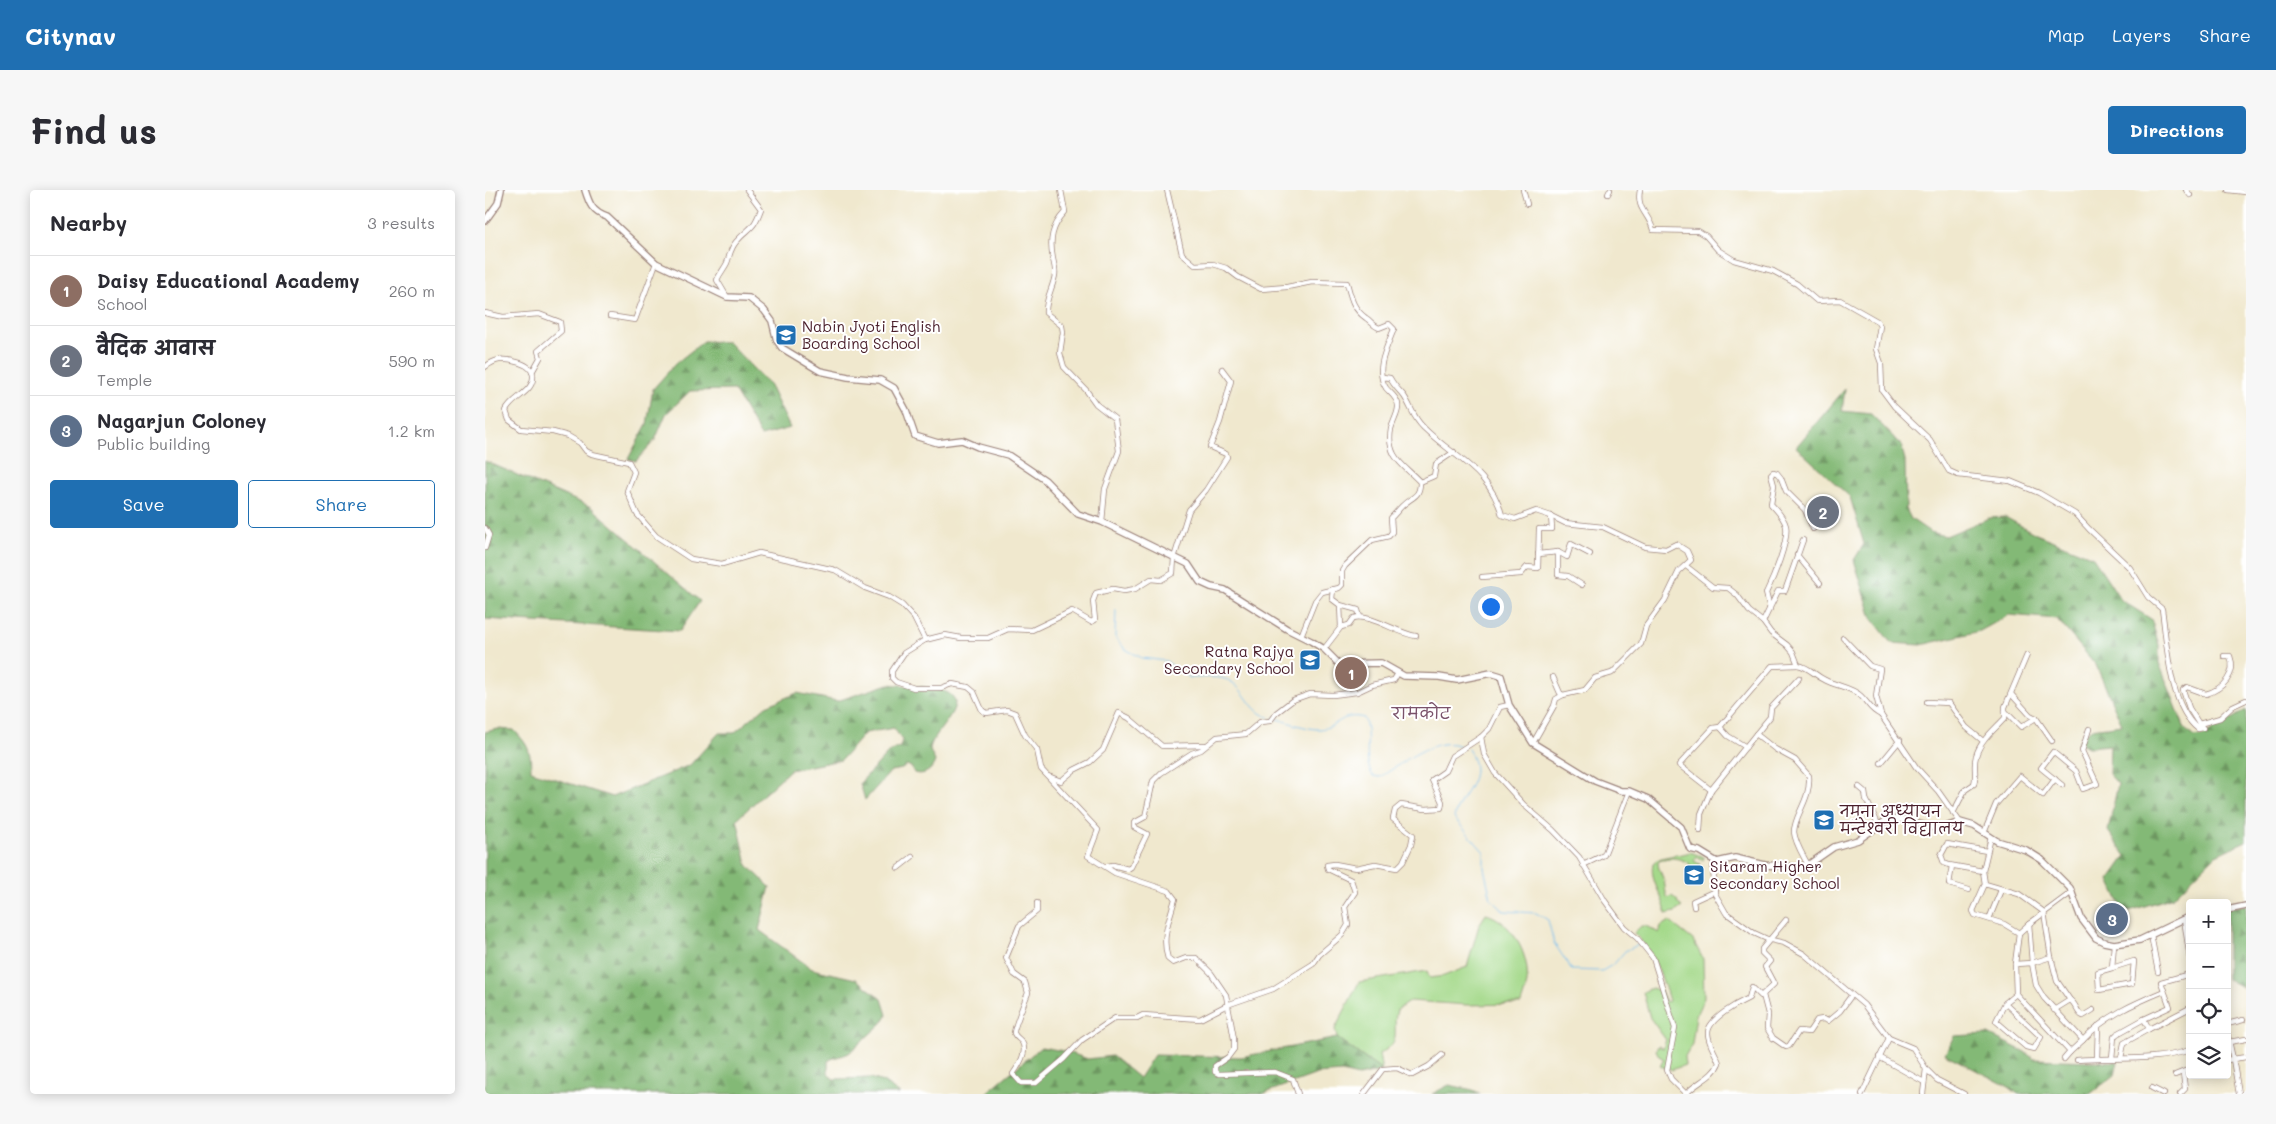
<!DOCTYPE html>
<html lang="en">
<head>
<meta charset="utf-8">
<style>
	body { margin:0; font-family:Mali,"Playpen Sans Deva",sans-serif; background:#f7f7f7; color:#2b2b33 }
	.controls { position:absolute; right:15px; bottom:15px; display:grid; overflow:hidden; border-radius:5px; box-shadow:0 2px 12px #0003 }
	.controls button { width:45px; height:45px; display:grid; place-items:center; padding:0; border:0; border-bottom:1px solid #e1e1e2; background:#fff; color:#2b2b33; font:25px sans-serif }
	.you { position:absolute; left:1005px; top:416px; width:18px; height:18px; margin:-12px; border:4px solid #fff; border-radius:50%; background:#1a73e8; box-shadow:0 0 0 8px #1a73e833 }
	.badge { display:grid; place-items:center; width:32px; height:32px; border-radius:50%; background:#1f6fb2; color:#fff; font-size:16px; font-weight:700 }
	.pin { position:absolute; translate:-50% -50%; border:2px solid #fff; box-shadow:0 1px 5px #0006 }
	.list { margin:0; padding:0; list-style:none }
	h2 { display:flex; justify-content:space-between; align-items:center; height:65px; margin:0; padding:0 20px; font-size:21px }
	h2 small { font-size:16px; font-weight:400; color:#7c7c81 }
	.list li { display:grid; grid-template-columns:32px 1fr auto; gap:15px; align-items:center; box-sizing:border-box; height:70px; padding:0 20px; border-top:1px solid #e1e1e2 }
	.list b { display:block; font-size:19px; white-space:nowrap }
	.list p { margin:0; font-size:16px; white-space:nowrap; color:#7c7c81 }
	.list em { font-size:16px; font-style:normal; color:#7c7c81 }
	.actions { display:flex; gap:10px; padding:15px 20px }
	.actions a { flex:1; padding:11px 0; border:1px solid #1f6fb2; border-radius:5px; text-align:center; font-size:18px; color:#1f6fb2 }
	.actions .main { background:#1f6fb2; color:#fff }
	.icon { flex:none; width:28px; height:28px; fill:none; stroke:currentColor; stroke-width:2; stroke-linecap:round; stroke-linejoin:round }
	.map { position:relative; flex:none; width:1761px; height:904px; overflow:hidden; border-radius:5px }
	header { display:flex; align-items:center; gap:30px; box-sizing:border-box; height:70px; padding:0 25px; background:#1f6fb2; color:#fff }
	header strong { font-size:24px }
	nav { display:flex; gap:28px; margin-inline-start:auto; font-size:18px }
	.intro { display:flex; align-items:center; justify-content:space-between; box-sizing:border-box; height:120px; padding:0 30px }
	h1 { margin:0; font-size:35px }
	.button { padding:12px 22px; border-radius:5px; background:#1f6fb2; color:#fff; font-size:18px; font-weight:700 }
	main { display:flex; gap:30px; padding:0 30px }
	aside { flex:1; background:#fff; border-radius:5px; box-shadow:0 2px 12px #0003 }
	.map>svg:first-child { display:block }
	.grass { fill:#a4d98a; stroke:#777c5a }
	.forest { fill:url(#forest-firs); stroke:#666c50 }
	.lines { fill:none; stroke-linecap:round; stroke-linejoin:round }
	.stream { stroke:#77bdee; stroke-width:1 }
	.minor-casing { stroke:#9d847c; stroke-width:6 }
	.major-casing { stroke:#9d847c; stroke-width:8 }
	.minor { stroke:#fff; stroke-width:4.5 }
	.major { stroke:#fff; stroke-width:5.5 }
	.labels { text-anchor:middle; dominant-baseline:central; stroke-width:4; stroke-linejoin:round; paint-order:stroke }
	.poi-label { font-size:15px; fill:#4a1f2b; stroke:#fff; text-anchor:start }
	.neighbourhood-label { font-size:16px; fill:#7a526a; stroke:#fff }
</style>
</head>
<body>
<header>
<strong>Citynav</strong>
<nav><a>Map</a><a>Layers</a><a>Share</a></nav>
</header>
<div class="intro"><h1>Find us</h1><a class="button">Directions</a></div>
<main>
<aside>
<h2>Nearby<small>3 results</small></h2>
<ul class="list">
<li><span class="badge" style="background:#8d6e63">1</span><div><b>Daisy Educational Academy</b><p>School</p></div><em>260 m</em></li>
<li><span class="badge" style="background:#6b7280">2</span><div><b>वैदिक आवास</b><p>Temple</p></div><em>590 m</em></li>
<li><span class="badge" style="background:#5c6f8a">3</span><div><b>Nagarjun Coloney</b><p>Public building</p></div><em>1.2 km</em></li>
</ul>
<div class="actions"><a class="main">Save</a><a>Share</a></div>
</aside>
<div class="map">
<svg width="1761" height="904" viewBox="0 0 1761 904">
	<defs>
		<pattern id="forest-firs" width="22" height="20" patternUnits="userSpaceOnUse" patternTransform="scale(1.25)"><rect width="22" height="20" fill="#83b976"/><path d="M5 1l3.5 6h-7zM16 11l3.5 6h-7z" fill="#6d9661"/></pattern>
	</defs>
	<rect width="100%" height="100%" fill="#fff"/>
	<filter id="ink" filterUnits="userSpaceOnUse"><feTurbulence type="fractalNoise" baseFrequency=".02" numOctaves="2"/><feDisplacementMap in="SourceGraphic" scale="10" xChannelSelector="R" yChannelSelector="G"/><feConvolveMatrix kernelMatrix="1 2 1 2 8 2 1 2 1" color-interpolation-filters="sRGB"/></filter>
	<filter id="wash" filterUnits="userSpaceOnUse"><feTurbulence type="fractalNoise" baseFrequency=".0096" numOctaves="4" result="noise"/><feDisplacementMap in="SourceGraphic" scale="20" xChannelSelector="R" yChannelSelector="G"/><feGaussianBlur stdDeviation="1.12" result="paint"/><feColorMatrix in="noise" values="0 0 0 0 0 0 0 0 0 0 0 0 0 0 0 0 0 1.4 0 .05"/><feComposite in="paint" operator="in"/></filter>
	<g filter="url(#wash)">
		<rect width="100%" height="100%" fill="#f0e8ce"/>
		<g class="grass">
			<path d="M1205 662 1219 667 1218 670 1211 667 1209 671 1215 674 1211 681 1203 677 1205 674C1196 668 1182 665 1173 672 1173 679 1176 682 1178 688 1181 695 1179 700 1183 708L1187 706 1193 711 1192 713 1197 717 1190 722 1181 724C1179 706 1164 692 1168 673 1175 665 1194 666 1205 662Z"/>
			<path d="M1001 724C1026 730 1045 765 1042 791 1042 798 1038 806 1036 814L982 815 925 811 912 820C906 842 919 851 894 864L897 881 852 848 850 839 874 792 942 781 945 788 959 786 982 777 994 735Z"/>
			<path d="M1184 731 1208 750 1218 769 1219 808 1211 825 1207 854 1199 868 1200 875 1186 880 1175 876 1179 869 1174 866 1171 860 1173 856 1178 858 1181 850 1165 828 1158 802 1167 798 1176 801 1181 812 1184 811C1176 784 1169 763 1149 743L1156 736H1161L1174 743 1176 736Z"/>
		</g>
		<g class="forest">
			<path d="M219 151 243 152 285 196 305 238 276 246 249 200 205 201 181 224 170 250 151 271 143 269 162 234 168 199 191 173Z"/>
			<path d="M1360 199 1357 221 1386 224 1416 255 1420 270 1421 319 1426 329 1445 342 1461 346 1504 328 1520 327 1551 344 1608 367 1636 410 1666 429 1674 455V473L1700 539 1709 547 1720 545 1761 520V651L1731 665 1688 707 1644 721 1636 716 1624 690 1641 666 1623 641 1633 594 1624 584 1625 555 1603 557 1593 551 1606 539 1637 535 1611 475 1572 429 1524 425 1495 441 1436 455 1406 453 1387 428 1369 370 1379 354 1365 307 1311 257Z"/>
			<path d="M0 271 106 317 215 411 195 441 0 429Z"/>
			<path d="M404 494C419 496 456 496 466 505 482 517 444 546 445 560 446 564 449 568 450 571 447 581 439 586 429 583L426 577 422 575 417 579 406 581 380 610 375 593 404 562 415 557 417 550 409 538 380 543 356 570 305 580 252 629 262 675 285 697 274 740 327 779 371 789 397 809 402 825 397 833 364 863C356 867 350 866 343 871V883L348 889 386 888 398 892 415 904H0V542L12 539 29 540C43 555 46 560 46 581L127 607 205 575 234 543H249L281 516 312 503 352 511Z"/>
			<path d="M1761 715V799L1742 789V718Z"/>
			<path d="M1503 844 1540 862 1549 869 1633 872 1630 885 1605 904H1533L1524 897 1460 864 1469 846Z"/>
			<path d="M852 848 897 881 873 886 857 882 832 884 777 904H500L556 857 579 861 603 869 627 866 654 888 669 865 756 867Z"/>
			<path d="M964 895 988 900 996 904H947Z"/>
		</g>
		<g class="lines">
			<g class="stream">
				<path d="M631 420 630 447 640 459 657 468 681 471 705 488C717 488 729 486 740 489 760 495 764 523 784 527"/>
				<path d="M788 528C801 531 823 540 835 539 855 537 855 522 879 528 887 546 877 570 888 586L895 587C917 574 952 543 978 557"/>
				<path d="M983 559C1003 590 975 601 969 628L999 662V678L1006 709 1019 721 1051 723 1063 730 1069 753 1087 780 1117 781 1129 774 1140 761 1155 754"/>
			</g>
		</g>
	</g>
	<g filter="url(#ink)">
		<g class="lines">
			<g class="minor-casing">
				<g id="minor">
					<path d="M576 0 580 22C567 36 564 50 568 69 569 74 571 80 570 85 568 98 560 109 561 123L577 136 578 142 575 163 579 177 601 200 611 214 630 229 634 261 620 299 617 332"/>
					<path d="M682 0 697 64 710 75 728 74 741 78 753 87 776 99 802 97 827 92 862 93C866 108 868 119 881 128 886 131 887 135 894 138L904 134 909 139C902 157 889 180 901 198 905 203 914 209 913 217 913 224 908 231 906 239 901 267 918 274 935 292 935 308 927 306 917 316 913 320 910 324 906 328L907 342 904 346 887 350 860 376 857 381V395L854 398 837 402 830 411 816 446"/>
					<path d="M1038 0 1042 14"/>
					<path d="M1155 0C1151 20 1164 23 1168 40L1213 41 1221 46 1233 60 1249 70 1288 81 1312 94 1332 111 1355 110 1392 131 1395 136 1391 159 1396 173 1397 200 1409 216 1445 250 1464 281 1473 285 1525 291 1554 303 1590 324 1604 339 1645 378 1663 407 1677 419C1682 454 1684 516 1713 539L1718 538 1714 534 1735 528 1748 516 1761 510"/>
					<path d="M1701 0 1705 5"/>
					<path d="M1743 0 1761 2"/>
					<path d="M1123 4 1125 0"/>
					<path d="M242 107 232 90C235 83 239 79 242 73 245 65 245 59 251 52 265 36 268 41 276 19L262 0"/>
					<path d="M0 123 18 127 54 124 75 132 76 141 53 161 55 168 47 182"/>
					<path d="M125 126 150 130 171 73"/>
					<path d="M0 177C4 174 9 171 14 170 23 169 47 173 48 185 50 202 27 207 21 221L24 230 36 239 68 242 83 246 95 253 101 261 107 264 144 272 149 282 142 301 152 324 171 346 206 369 237 374 274 363 350 380 380 398 404 407 417 415 429 428 440 450"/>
					<path d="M737 179 746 191 735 232 725 257 741 264 742 267 721 300 704 320 689 368 688 383 676 390 666 389 650 399 639 401 628 399 611 403 608 411 610 430 606 432 587 421 547 440 523 439 503 448H476L460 445 440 450 419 463 407 481V488L411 492 429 498H456L467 494 483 497 489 502 497 520 501 523 522 520 530 523 540 545 552 560 556 579 613 640 603 666 630 683 684 701 690 709C684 730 676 748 683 769L688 773 701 768H711L726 783 741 805 749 849V859L743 867 730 876V882L734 884 790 882 808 889 813 904"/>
					<path d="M898 187 905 188C909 196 914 200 919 206 927 218 928 228 939 238 969 268 1005 280 1017 325L1030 329 1051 321 1066 326 1080 333 1118 337 1160 357 1181 359 1191 354 1202 361 1206 370 1194 381 1180 410 1161 436 1156 454 1127 483 1110 488 1100 500 1078 505 1071 509 1069 516 1048 553"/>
					<path d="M935 292 949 286 951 274 969 262"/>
					<path d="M0 338 4 345 0 358"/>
					<path d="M1073 362 1082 367 1086 354 1105 364"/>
					<path d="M1053 364 1073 362V385L1083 386 1097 395"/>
					<path d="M1312 365 1335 393"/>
					<path d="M1201 376 1228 397 1243 398 1252 405 1264 421 1278 432 1286 443 1302 455 1308 462 1313 475C1326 478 1329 485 1340 490 1351 496 1367 497 1376 506 1385 515 1384 519 1396 525"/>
					<path d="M997 387 1036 384 1042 377 1053 378 1054 339H1067L1066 326"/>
					<path d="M855 415 873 420 875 427"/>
					<path d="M1285 419 1281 403C1288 389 1304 351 1301 336 1299 327 1292 321 1286 314L1289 295 1286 284 1288 282 1292 283 1296 288 1301 301 1320 320 1328 339"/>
					<path d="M1278 432 1293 401H1300L1318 350"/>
					<path d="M856 437 864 435 869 428C883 423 914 444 931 446"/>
					<path d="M1358 448 1385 476 1395 479 1391 506 1396 525 1431 577 1453 601 1475 632"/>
					<path d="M839 459 856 437 855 415 847 409 848 399"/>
					<path d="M1068 487 1075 503 1078 505"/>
					<path d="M1526 504 1545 525 1551 528 1567 551"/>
					<path d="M1442 512 1464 513 1481 537 1498 551"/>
					<path d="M1520 521 1536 537 1551 528"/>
					<path d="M1714 534 1704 518 1698 500 1702 497 1721 504C1738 499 1752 484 1745 466H1739"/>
					<path d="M1235 537 1228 538 1194 575 1226 600 1271 544 1290 559 1310 570 1324 586C1326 610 1309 625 1309 642 1310 653 1318 665 1323 675"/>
					<path d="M1271 544 1285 527 1286 518 1314 488"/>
					<path d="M996 547 999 564 1010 583 1039 615 1068 640 1094 667 1120 711 1139 737 1152 748 1168 768 1190 838 1182 880 1186 889 1201 904"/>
					<path d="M1261 557 1243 546 1235 537 1287 476 1313 475"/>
					<path d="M1396 573 1415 550"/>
					<path d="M563 586 576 591 589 580 605 572 618 560 634 523 644 528 677 556 720 555"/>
					<path d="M1577 595 1556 578 1568 562 1591 581 1598 599 1612 594 1597 561 1604 539"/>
					<path d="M1374 597 1380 602 1381 609 1393 634"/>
					<path d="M1468 623 1480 600 1489 594C1492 585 1488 576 1491 566 1495 551 1509 540 1520 528V517L1542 465"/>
					<path d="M1215 640 1216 624 1226 600"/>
					<path d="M1499 643 1511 614 1535 586 1558 605 1570 589"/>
					<path d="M1506 647 1498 681 1500 694 1534 704 1559 722 1566 767"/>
					<path d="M1230 671 1228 677 1230 704 1241 723 1269 743 1282 749 1299 753 1319 764 1379 815 1404 848 1428 858 1441 879 1452 890 1479 904"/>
					<path d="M1098 675 1119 665 1144 601"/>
					<path d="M622 676 628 675 643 679 646 677 662 644 649 637V633L660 627 668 591 676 583 707 563 716 560 732 547 761 544 775 532 785 531 791 523 808 510 825 504 848 505 872 502 887 495 909 490 913 483"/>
					<path d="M1467 676 1464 694 1484 700"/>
					<path d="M413 678 427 667"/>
					<path d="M1498 681 1464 675 1459 673 1456 665 1462 654 1502 661"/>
					<path d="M1500 694 1488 721 1490 725 1519 734 1534 743"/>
					<path d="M552 713V721L534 736 521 768 529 784 540 792 543 803C541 808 528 840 529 843 530 847 535 849 537 852 543 862 534 875 528 884L536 893H551L579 869 597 850 630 828H652L658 825 715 829 742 815 788 799 828 774 834 765 857 745 863 735 860 717 870 702 866 690 843 679 842 675 850 674 871 678 890 674 912 678 918 672 926 655 928 645 908 629 910 620 916 615 940 619 956 618 957 612 947 590 960 581 967 566 996 547 1004 539 1015 517 1024 515"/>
					<path d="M1209 717 1208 711 1230 701"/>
					<path d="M1504 729 1516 700"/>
					<path d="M1699 729 1705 769"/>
					<path d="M1544 734 1587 702"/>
					<path d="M1666 745 1673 782"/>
					<path d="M1530 774 1534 743 1544 734 1547 773 1566 767 1572 791 1585 810 1569 820"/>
					<path d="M1627 778 1649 771 1647 794 1614 800 1613 782 1627 778 1629 754"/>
					<path d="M1278 805 1283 824 1282 838 1288 848 1301 857 1304 856 1314 841 1324 842 1332 830 1338 829 1343 831 1355 821 1366 806"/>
					<path d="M1585 810C1592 814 1591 823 1598 826L1608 820"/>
					<path d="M1520 813 1511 831 1541 857 1549 859 1556 847 1520 813 1531 804"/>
					<path d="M1659 829 1685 817 1676 792 1705 784"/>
					<path d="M1742 834 1758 830"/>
					<path d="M1742 842 1748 869 1742 870"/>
					<path d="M1744 852 1761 849"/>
					<path d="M1585 862 1598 850"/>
					<path d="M1394 867 1439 892"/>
					<path d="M1612 868 1613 836"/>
					<path d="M1627 868 1629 847 1632 844 1659 829 1664 839 1705 818"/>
					<path d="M1636 868 1639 853 1664 839"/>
					<path d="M1579 869 1585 862 1531 804 1530 774 1547 773 1551 795 1559 808 1598 850C1620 826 1650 813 1679 801"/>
					<path d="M1592 870C1630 867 1668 872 1705 860"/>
					<path d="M1690 885 1705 879"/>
					<path d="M1667 898 1679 904"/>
					<path d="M879 904 898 879 912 878 927 885 944 876 957 865"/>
					<path d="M1201 904C1211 892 1228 888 1234 873 1231 863 1223 854 1223 843 1223 829 1253 813 1264 808L1267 797 1276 806 1289 794 1280 777 1285 771 1277 763V759L1301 730"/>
					<path d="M1377 904 1404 848"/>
					<path d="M1438 904 1441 879"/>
					<path d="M1695 904 1700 899 1698 883"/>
					<path d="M1754 904 1748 869 1761 867"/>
				</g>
			</g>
			<g class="major-casing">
				<g id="major">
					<path d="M100 0C104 13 107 22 122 27L171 73 242 107 264 108 279 120 287 131 292 151 297 158 335 181 363 187 395 190 409 198 421 220 430 246 453 253 477 250 493 257 523 265 560 290 593 324 617 332 703 374 715 392 726 397 740 400 802 439 826 451 839 459 854 474 896 473 919 486 954 487 972 490 1006 483 1016 486 1024 515 1048 553 1110 591 1136 601H1144L1163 609 1196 637 1205 659 1214 661 1232 672 1250 668 1280 675 1312 677 1323 675 1349 657 1373 650 1402 630 1415 629 1454 639 1475 632 1489 636 1512 651 1541 660 1557 670 1585 698 1596 728 1611 748 1619 752 1629 754 1655 750 1705 726"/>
					<path d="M0 31 13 13 16 0"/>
					<path d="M1742 720 1761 716"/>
				</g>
			</g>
			<use href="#minor" class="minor"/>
			<use href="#major" class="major"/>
		</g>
	</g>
	<defs>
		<g id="school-square" transform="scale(1.125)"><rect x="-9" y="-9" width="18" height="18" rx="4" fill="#1f6fb2" stroke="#fff"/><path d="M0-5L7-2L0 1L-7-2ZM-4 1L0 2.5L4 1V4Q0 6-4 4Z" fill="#fff"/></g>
	</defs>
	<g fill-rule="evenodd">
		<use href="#school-square" x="301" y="145"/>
		<use href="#school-square" x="825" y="470"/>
		<use href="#school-square" x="1339" y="630"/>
		<use href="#school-square" x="1209" y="685"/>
	</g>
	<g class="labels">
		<g class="poi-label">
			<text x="317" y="136">Nabin Jyoti English<tspan x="317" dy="17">Boarding School</tspan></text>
			<text x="809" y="461" text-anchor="end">Ratna Rajya<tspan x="809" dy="17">Secondary School</tspan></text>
			<text x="1355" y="621">नमुना अध्यायन<tspan x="1355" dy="17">मन्टेश्वरी विद्यालय</tspan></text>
			<text x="1225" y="676">Sitaram Higher<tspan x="1225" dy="17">Secondary School</tspan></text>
		</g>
		<g class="neighbourhood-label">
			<text x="936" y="522">रामकोट</text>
		</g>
	</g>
</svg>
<div class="controls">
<button>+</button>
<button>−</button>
<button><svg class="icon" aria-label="locate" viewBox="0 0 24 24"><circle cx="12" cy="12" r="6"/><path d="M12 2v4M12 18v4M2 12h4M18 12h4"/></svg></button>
<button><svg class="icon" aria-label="layers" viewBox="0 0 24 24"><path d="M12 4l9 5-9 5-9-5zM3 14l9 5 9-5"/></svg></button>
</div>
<div class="you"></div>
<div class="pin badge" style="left:866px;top:483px;background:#8d6e63">1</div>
<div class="pin badge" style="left:1338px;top:322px;background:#6b7280">2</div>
<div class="pin badge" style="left:1627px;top:729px;background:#5c6f8a">3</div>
</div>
</main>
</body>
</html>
